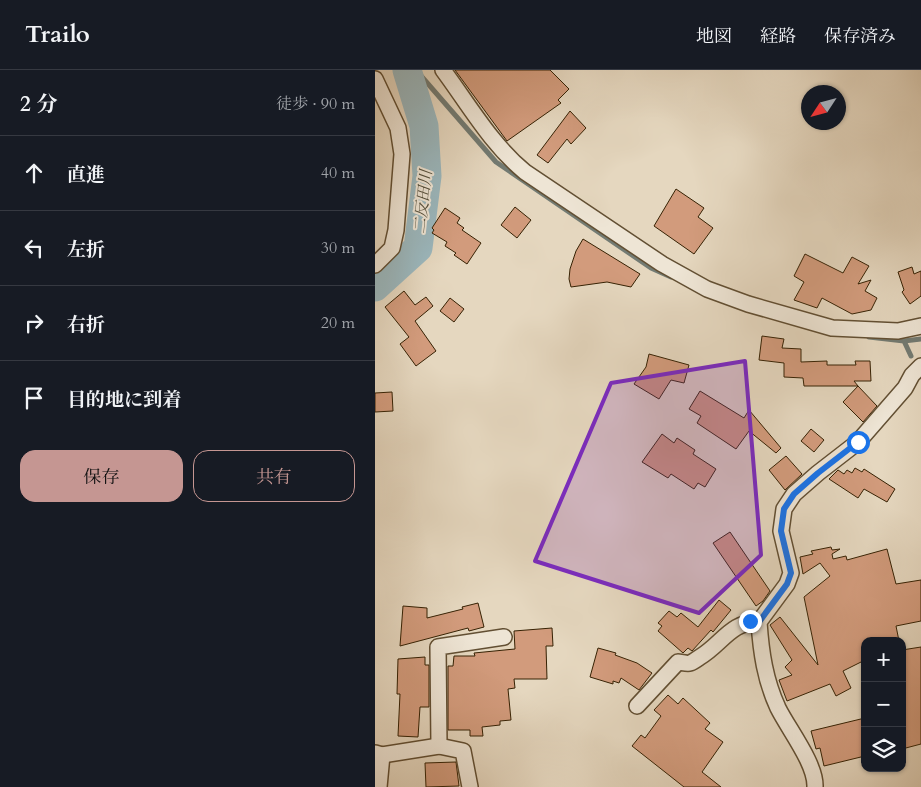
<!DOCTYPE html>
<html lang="ja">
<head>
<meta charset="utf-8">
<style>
	body { margin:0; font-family:Cardo,"Noto Serif JP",serif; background:#20242c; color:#f1f3f6 }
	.controls { position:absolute; right:15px; bottom:15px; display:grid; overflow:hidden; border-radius:10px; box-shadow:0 1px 4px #0004 }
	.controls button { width:45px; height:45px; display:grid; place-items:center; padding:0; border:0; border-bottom:1px solid #363941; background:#171b24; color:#f1f3f6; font:25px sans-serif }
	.compass { position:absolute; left:426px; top:15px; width:45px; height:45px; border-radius:50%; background:#171b24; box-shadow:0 1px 4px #0004; rotate:234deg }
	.stop { position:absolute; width:15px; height:15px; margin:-11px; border:4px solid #1a73e8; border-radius:50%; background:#fff }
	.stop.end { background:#1a73e8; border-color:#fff; box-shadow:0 1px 5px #0008 }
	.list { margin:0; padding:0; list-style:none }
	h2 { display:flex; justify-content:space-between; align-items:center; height:65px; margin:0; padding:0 20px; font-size:21px }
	h2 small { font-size:16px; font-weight:400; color:#9ea1a6 }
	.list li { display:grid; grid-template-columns:32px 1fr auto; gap:15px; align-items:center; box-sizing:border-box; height:75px; padding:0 20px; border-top:1px solid #363941 }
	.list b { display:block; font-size:19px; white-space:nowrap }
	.list em { font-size:16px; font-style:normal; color:#9ea1a6 }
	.actions { display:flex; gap:10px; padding:15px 20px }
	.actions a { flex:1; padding:11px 0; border:1px solid #c59692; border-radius:15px; text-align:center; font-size:18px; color:#c59692 }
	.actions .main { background:#c59692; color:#111 }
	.icon { flex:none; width:28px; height:28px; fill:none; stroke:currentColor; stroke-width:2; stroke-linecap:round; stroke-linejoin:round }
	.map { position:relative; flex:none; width:546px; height:717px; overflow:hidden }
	header { display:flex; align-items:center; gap:30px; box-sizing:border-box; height:70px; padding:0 25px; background:#171b24; border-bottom:1px solid #363941 }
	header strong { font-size:24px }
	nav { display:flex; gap:28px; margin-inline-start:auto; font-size:18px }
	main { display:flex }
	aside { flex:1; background:#171b24 }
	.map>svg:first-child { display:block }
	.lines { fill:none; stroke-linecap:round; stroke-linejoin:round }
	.stream { stroke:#737b73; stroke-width:5 }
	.river { stroke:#9bb7bd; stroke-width:29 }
	.building { fill:#d29b7c; stroke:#362204 }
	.minor-casing { stroke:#624f33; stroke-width:18 }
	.minor { stroke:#eee5d5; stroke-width:15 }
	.route { stroke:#1a73e8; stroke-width:6 }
	.marked { fill:#7b2cbf; fill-opacity:0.2; stroke:#7b2cbf; stroke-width:4; stroke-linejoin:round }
	.labels { text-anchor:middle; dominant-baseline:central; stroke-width:4; stroke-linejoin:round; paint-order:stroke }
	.water-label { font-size:16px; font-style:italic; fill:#544f3c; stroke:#eee5d5 }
</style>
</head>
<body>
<header>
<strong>Trailo</strong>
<nav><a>地図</a><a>経路</a><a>保存済み</a></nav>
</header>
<main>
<aside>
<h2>2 分<small>徒歩 · 90 m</small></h2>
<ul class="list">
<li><svg class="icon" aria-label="ahead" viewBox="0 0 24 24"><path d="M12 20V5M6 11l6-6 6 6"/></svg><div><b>直進</b></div><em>40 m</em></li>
<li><svg class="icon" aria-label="left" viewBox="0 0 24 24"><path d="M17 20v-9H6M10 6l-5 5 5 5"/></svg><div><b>左折</b></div><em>30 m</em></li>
<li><svg class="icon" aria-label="right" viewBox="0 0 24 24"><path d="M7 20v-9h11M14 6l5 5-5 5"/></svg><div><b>右折</b></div><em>20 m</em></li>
<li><svg class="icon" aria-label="arrive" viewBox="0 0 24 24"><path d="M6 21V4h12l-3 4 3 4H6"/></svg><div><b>目的地に到着</b></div></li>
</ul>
<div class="actions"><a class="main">保存</a><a>共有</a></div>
</aside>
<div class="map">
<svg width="546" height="717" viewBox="0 0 546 717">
	<rect width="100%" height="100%" fill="#e5d7bf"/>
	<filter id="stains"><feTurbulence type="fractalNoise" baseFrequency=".004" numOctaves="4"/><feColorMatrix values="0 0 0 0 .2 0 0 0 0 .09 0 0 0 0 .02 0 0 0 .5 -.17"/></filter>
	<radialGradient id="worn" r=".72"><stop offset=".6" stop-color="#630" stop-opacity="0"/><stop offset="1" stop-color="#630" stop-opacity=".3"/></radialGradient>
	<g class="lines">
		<g class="stream">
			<path d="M41 0 121 92 276 198 296 207"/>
			<path d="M494 267 529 271 536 286"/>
			<path d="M529 271 546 269"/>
		</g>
		<path class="river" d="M0 217 43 178 52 106 49 56 32 0"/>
	</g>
	<g class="building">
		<path d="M80 0H175L194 19 183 30 186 33 132 71Z"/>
		<path d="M195 41 211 58 196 74 192 69 173 93 162 85Z"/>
		<path d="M301 119 329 138 323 147 338 158 319 184 279 156Z"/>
		<path d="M140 137 156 150 142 168 126 155Z"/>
		<path d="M70 138 85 148 82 153 89 158 87 160 106 173 92 194 79 185 81 183 70 176 72 172 57 163 59 160 57 158Z"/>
		<path d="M208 169 265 204 256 217 232 212 196 217 194 209 195 199 201 181Z"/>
		<path d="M430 184 468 203 477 187 494 196 483 214 496 210 490 221 502 228 496 240 477 244 447 228 442 238 419 230 429 212 419 206Z"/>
		<path d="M537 197 539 204 546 201V226L535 234 527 222 529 220 523 202Z"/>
		<path d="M29 221 40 235 51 227 58 236 40 251 61 281 41 296 25 274 34 267 10 237Z"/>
		<path d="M75 228 89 239 79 252 65 241Z"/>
		<path d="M387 266 409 269 407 278 426 279V292L452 291V295H481L480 291H495L496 311H479L483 316H429L428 308 409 307V293L384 290Z"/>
		<path d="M274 284 314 295 309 313 296 310 284 329 259 314 271 297Z"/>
		<path d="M483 316 502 336 488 352 468 332Z"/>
		<path d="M325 321 369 348 374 340 406 378 401 383 374 361 361 379 322 353 326 346 314 339Z"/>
		<path d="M17 322 18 341 0 342V323Z"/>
		<path d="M436 359 449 370 439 382 426 371Z"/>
		<path d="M287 364 299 373 302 368 320 380 318 384 341 399 330 417 323 413 319 419 296 404 293 408 267 392Z"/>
		<path d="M411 386 427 404 410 420 394 400Z"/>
		<path d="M480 398 487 402 489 399 520 419 512 432 489 419 483 428 454 409 463 400 469 404 472 400 477 403Z"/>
		<path d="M355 462 395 521 388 531 381 536 338 473Z"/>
		<path d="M456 477 457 480 465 479 457 484 458 489 471 486 472 490 512 479 521 514 546 510V551L521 556 524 571H490V590L468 601 476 618 461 626 455 614 412 631 404 610 417 605 410 597 417 590 395 555 405 547 443 595 429 527 455 506 445 493 428 504 425 487 438 484 436 481Z"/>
		<path d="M344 530 356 540 338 562 336 560 317 581 313 578 308 583 283 561 287 556 283 553 294 541 302 547 306 543 323 557Z"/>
		<path d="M103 533 109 557 94 561 93 558 25 576 28 536 52 538V548L88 539 87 537Z"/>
		<path d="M177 558 178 576H171L172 609H139L140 618 133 619 136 650 125 651V655L107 657 108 666H95V660H73V596H78L79 586H100L99 583 140 579 139 561Z"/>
		<path d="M546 577V674L527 679V580Z"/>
		<path d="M223 578 241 583 240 585 262 593 277 603 264 620 246 608 244 613 238 611V614L215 607Z"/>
		<path d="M50 587V595H54V637H45L43 667 23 666 25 624H22L23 589Z"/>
		<path d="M293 625 303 634 308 628 335 653 330 659 348 672 327 702 346 717H309L257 676 266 665 270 668 286 646 279 640Z"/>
		<path d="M490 648V686L449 696 445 678 441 679 436 661Z"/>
		<path d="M81 692 84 716 51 717 50 693Z"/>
	</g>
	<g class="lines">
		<g class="minor-casing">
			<g id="minor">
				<path d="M68 0C94 35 116 74 150 102L287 194 332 219 373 234 457 258 523 261 546 256"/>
				<path d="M0 9 23 58 27 84 21 160 17 178 0 195"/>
				<path d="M262 636 303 592C306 592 312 594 315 593 318 592 322 589 325 587 347 574 356 551 384 552"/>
				<path d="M0 683 7 685 4 717"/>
				<path d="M7 685 64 676"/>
				<path d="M95 717 88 681 64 676 63 577 129 567"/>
				<path d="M440 717C441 694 414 660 403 638 390 610 386 582 384 552L412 514 416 503 406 461 409 439 419 424 443 403 483 372 530 318 537 305 546 296"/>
			</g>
		</g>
		<use href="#minor" class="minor"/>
	</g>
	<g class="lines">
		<path class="route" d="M375 551 384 552 412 514 416 503 406 461 409 439 419 424 443 403 483 372"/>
	</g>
	<path class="marked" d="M370 291 386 485 324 543 160 491 236 313Z"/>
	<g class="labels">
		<g class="water-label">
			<text transform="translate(48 132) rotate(-84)">二反田川</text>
		</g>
	</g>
	<rect width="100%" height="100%" filter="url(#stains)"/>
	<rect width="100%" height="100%" fill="url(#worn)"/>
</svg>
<div class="controls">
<button>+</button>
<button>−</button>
<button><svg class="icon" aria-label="layers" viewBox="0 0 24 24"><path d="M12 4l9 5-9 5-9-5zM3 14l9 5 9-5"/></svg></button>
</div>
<svg class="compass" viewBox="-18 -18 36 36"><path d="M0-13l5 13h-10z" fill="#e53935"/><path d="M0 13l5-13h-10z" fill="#9ea1a6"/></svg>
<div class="stop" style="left:483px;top:372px"></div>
<div class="stop end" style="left:375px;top:551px"></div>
</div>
</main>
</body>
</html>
